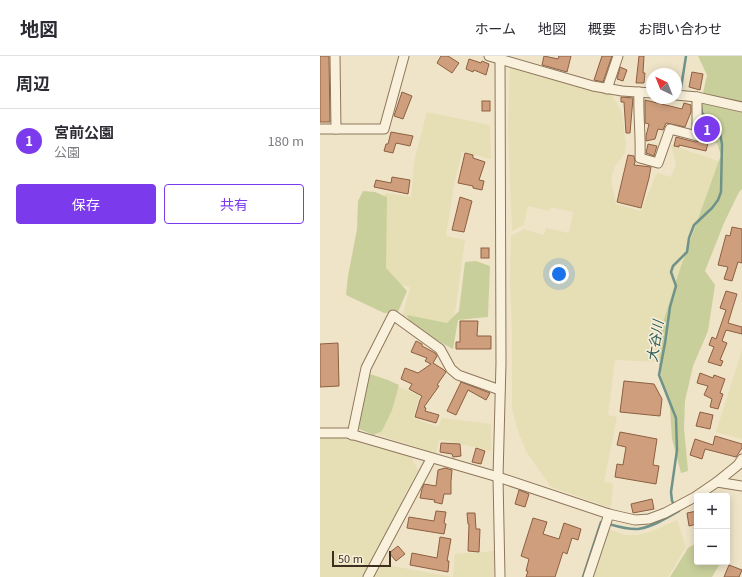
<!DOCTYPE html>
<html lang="ja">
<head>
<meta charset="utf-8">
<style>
	body { margin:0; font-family:Georgia,"Noto Sans JP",serif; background:#f2f2f3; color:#2b2b33 }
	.controls { position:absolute; right:12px; bottom:12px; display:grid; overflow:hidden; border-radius:4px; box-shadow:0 2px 10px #0003 }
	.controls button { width:36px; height:36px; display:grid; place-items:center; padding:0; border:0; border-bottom:1px solid #e1e1e2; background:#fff; color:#2b2b33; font:20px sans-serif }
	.compass { position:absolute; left:326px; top:12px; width:36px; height:36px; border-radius:50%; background:#fff; box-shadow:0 2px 10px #0003; rotate:317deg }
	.scale { position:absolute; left:12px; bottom:10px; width:59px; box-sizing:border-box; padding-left:4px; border:2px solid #3d2e20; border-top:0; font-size:11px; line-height:14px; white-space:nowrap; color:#3d2e20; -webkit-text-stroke:3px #f7eed8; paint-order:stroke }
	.you { position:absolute; left:239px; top:218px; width:14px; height:14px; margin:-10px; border:3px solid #fff; border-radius:50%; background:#1a73e8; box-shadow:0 0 0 6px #1a73e833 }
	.badge { display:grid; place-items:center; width:26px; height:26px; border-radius:50%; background:#7c3aed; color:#fff; font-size:13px; font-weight:700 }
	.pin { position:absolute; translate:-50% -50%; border:2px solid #fff; box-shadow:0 1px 4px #0006 }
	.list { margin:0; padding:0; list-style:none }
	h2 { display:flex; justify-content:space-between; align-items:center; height:52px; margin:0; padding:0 16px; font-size:17px }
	h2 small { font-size:13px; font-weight:400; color:#7c7c81 }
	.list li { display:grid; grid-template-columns:26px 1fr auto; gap:12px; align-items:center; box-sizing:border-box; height:64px; padding:0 16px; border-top:1px solid #e1e1e2 }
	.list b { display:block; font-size:15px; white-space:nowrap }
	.list p { margin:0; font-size:13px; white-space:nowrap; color:#7c7c81 }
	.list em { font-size:13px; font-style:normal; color:#7c7c81 }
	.actions { display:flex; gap:8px; padding:12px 16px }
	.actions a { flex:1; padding:9px 0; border:1px solid #7c3aed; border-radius:4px; text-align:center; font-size:14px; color:#7c3aed }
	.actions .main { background:#7c3aed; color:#fff }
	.map { position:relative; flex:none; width:422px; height:521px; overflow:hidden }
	header { display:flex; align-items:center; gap:24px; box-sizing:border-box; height:56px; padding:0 20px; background:#fff; border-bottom:1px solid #e1e1e2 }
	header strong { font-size:19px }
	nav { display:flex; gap:22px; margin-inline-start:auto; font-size:14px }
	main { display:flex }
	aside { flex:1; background:#fff }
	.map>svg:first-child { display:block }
	.farmland { fill:#e6deb5 }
	.green { fill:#c9cf9b }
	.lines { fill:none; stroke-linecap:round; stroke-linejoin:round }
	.stream { stroke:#6f938a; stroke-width:2.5 }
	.building { fill:#cf9f7d; stroke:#8d5f41 }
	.minor-casing { stroke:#8d765c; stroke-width:11 }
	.minor { stroke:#faf1dc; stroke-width:9 }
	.labels { text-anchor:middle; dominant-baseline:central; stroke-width:3; stroke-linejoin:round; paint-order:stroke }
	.water-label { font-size:14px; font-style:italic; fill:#2f5d5a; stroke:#f7eed8 }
</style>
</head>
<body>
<header>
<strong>地図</strong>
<nav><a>ホーム</a><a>地図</a><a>概要</a><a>お問い合わせ</a></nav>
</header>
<main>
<aside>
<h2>周辺<small></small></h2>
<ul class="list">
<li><span class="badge">1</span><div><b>宮前公園</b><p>公園</p></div><em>180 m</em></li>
</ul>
<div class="actions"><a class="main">保存</a><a>共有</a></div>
</aside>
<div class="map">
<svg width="422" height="521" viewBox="0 0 422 521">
	<rect width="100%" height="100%" fill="#f0e4c8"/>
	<g class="farmland">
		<path d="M190 10 290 36 302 56 306 88 305 97 295 110 291 123 296 148 321 155 337 117 351 121 356 109 351 89 404 107 340 306 295 304 288 359 297 361 284 426 293 427 291 452 231 431 207 397 197 373 192 351V275L190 226 191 180 204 173 224 179 226 172 249 177 253 156 231 151 229 155 208 150 204 169 192 175 188 75Z"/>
		<path d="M107 56 170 69 171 103 142 96 134 129 126 180 145 184 135 257 131 270 101 266 82 261 90 231 53 223 65 137 91 141 95 101Z"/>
		<path d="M422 294V383L396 376Z"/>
		<path d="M78 331 100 339 93 362 118 371 122 362 171 368V395L119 383 116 397 58 379Z"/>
		<path d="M0 381H21L91 401 98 414 51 506 133 521 135 498 174 495V521H0Z"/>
		<path d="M357 464 366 491 348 521H273L289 473 305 479H317L330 476Z"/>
	</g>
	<g class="green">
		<path d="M378 0H422V133L419 136 404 167 385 215 395 229 388 275 373 310 365 345 364 372 368 415 361 417 352 383 350 352 339 312 341 273 359 216 401 99 397 87 381 83 379 55 387 19Z"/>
		<path d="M43 135 55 136 67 141 66 212 87 235 78 256 64 257 26 239 28 220 37 173 38 145Z"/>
		<path d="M156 205 170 210 168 261 138 264 133 293 109 280 90 267 87 259 127 267 139 255 145 206Z"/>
		<path d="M50 318 68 324 79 329 72 354 62 375 54 379 39 373 41 351Z"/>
		<path d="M377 487V506H401L392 521H350L368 492Z"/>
	</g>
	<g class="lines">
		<g class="stream">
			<path d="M361 32 366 0"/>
			<path d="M355 449 352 445 351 436 357 394 356 362 339 319 345 287 350 251 356 230 351 216 353 210 367 196 369 182 374 169 392 152 398 144 401 136 402 88 400 78 397 72 382 57 381 51"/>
			<path d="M263 521 281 466C293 469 306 474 318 473 332 471 347 462 359 455L358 453"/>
		</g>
	</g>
	<g class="building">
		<path d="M0 0H9L10 66H0Z"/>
		<path d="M121 0H128L139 7 132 17 117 7Z"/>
		<path d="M224 0 238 3 239 0H251L247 16 222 9Z"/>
		<path d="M282 0H292L283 26 274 24Z"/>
		<path d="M319 0H324L323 17H325L324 27H316Z"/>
		<path d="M149 3 161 7 162 5 169 8 166 19 154 14 153 16 146 13Z"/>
		<path d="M300 11 307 14 303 25 297 23Z"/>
		<path d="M372 16 383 18 380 34 369 31Z"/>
		<path d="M82 36 92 40 83 63 74 60Z"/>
		<path d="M301 41 313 42 310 77H306L304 46H301Z"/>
		<path d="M325 44 362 53 364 47 371 49V56L365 71 346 67 343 74 338 73 335 83 326 85V80L329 68 325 67Z"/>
		<rect x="162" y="45" width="8" height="10"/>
		<path d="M71 76 93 80 90 90 76 87 73 97 64 95 66 88H68Z"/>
		<path d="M356 81 375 86 381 85 388 87 386 95 359 89V91L354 90Z"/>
		<path d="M328 88 337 90 334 100 326 97Z"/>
		<path d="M145 97 153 99V102L165 106 159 124 164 125 162 134 153 132V130L138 127Z"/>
		<path d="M308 99 314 100 315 106 314 109 331 111 329 122 321 152 297 146Z"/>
		<path d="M72 121 90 124 88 138 54 131 56 124 71 127Z"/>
		<path d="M140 141 152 145 144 176 132 174Z"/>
		<path d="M412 171 422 173V207L418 206 412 225 404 223 408 211 398 209 406 179 410 180Z"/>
		<rect x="161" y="192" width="8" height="10"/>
		<path d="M406 235 417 238 408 267 422 271V278L406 274 402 285 407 287 400 304 403 305 401 310 388 306 394 291 389 289 392 281 396 283 406 254 400 252Z"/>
		<path d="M140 265H158L157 280H171V293H136V286H140Z"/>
		<path d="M96 285 102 288V290L115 297 117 300 113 307 124 314 126 316 117 329 119 330 104 351 106 352 105 355 119 359 116 367 95 361 100 344 102 340 89 333 92 328 81 323 85 312 98 317 111 308 105 305 107 302 91 296Z"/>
		<path d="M18 287 19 330 0 331V288Z"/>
		<path d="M380 317 393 322 394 319 405 323 400 337 403 338 398 353 390 351 392 343 384 339 388 330 377 327Z"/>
		<path d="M304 325 334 328 342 343 340 360 300 356Z"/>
		<path d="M141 326 170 337 166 344 148 334 136 359 127 355Z"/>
		<path d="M380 356 393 359 390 373 376 370Z"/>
		<path d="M300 376 337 383 333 409 339 410 336 428 295 421 297 408 303 409 306 391 297 389Z"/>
		<path d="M395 380 422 388V392L416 401 385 393 382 403 370 399 375 383 393 389Z"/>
		<path d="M121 387 140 388 141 400 133 401 132 398 120 396Z"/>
		<path d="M156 392 165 395 161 408 152 406Z"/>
		<path d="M125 412 132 414 131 425V438H124L122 448 114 446 115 444 100 442 102 433 104 428 116 430 118 414Z"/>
		<path d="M199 434 209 438 205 451 195 448Z"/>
		<path d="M332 443 334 453 313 457 311 448Z"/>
		<path d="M116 455 126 456 124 467 126 468 124 478 87 472 89 461 114 465Z"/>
		<path d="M377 455V468L369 470 367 457Z"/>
		<path d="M147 457H155L156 473H160L159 496 148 495 149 468H148Z"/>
		<path d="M213 462 227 466 223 478 239 483 244 467 261 473 258 484 252 482 247 498 243 496 235 521H206L208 515H206L209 503 201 500Z"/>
		<path d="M120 481 131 483 127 505H129L128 516 90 509 92 497 117 502Z"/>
		<path d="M78 490 85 498 76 505 69 497Z"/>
		<path d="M409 509 422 514 419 521H404Z"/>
	</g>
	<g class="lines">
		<g class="minor-casing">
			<g id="minor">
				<path d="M15 0 16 73"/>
				<path d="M169 0 273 30 302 35 332 37"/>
				<path d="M180 0 181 307 178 421 180 521"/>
				<path d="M287 33 298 0"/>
				<path d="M319 36C318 58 321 80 320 102L338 107 350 73 377 80V41"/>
				<path d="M356 39 377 41 422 51"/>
				<path d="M0 73H64L84 0"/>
				<path d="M0 377H27L178 421 289 458 315 464 329 463 345 457 375 441 397 426 418 409 422 403"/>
				<path d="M32 379 46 312 73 259 120 293 131 313 138 319 180 334"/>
				<path d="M397 426 422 430"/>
				<path d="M48 521 111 403"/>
				<path d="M268 521 289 458"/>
			</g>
		</g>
		<use href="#minor" class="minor"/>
	</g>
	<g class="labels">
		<g class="water-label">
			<text transform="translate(334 285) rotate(-81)">大谷川</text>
		</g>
	</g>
</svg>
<div class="controls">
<button>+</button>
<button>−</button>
</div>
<svg class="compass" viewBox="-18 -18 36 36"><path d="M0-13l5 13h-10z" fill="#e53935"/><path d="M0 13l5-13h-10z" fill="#7c7c81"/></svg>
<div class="scale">50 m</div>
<div class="you"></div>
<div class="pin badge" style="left:387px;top:73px">1</div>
</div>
</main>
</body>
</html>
